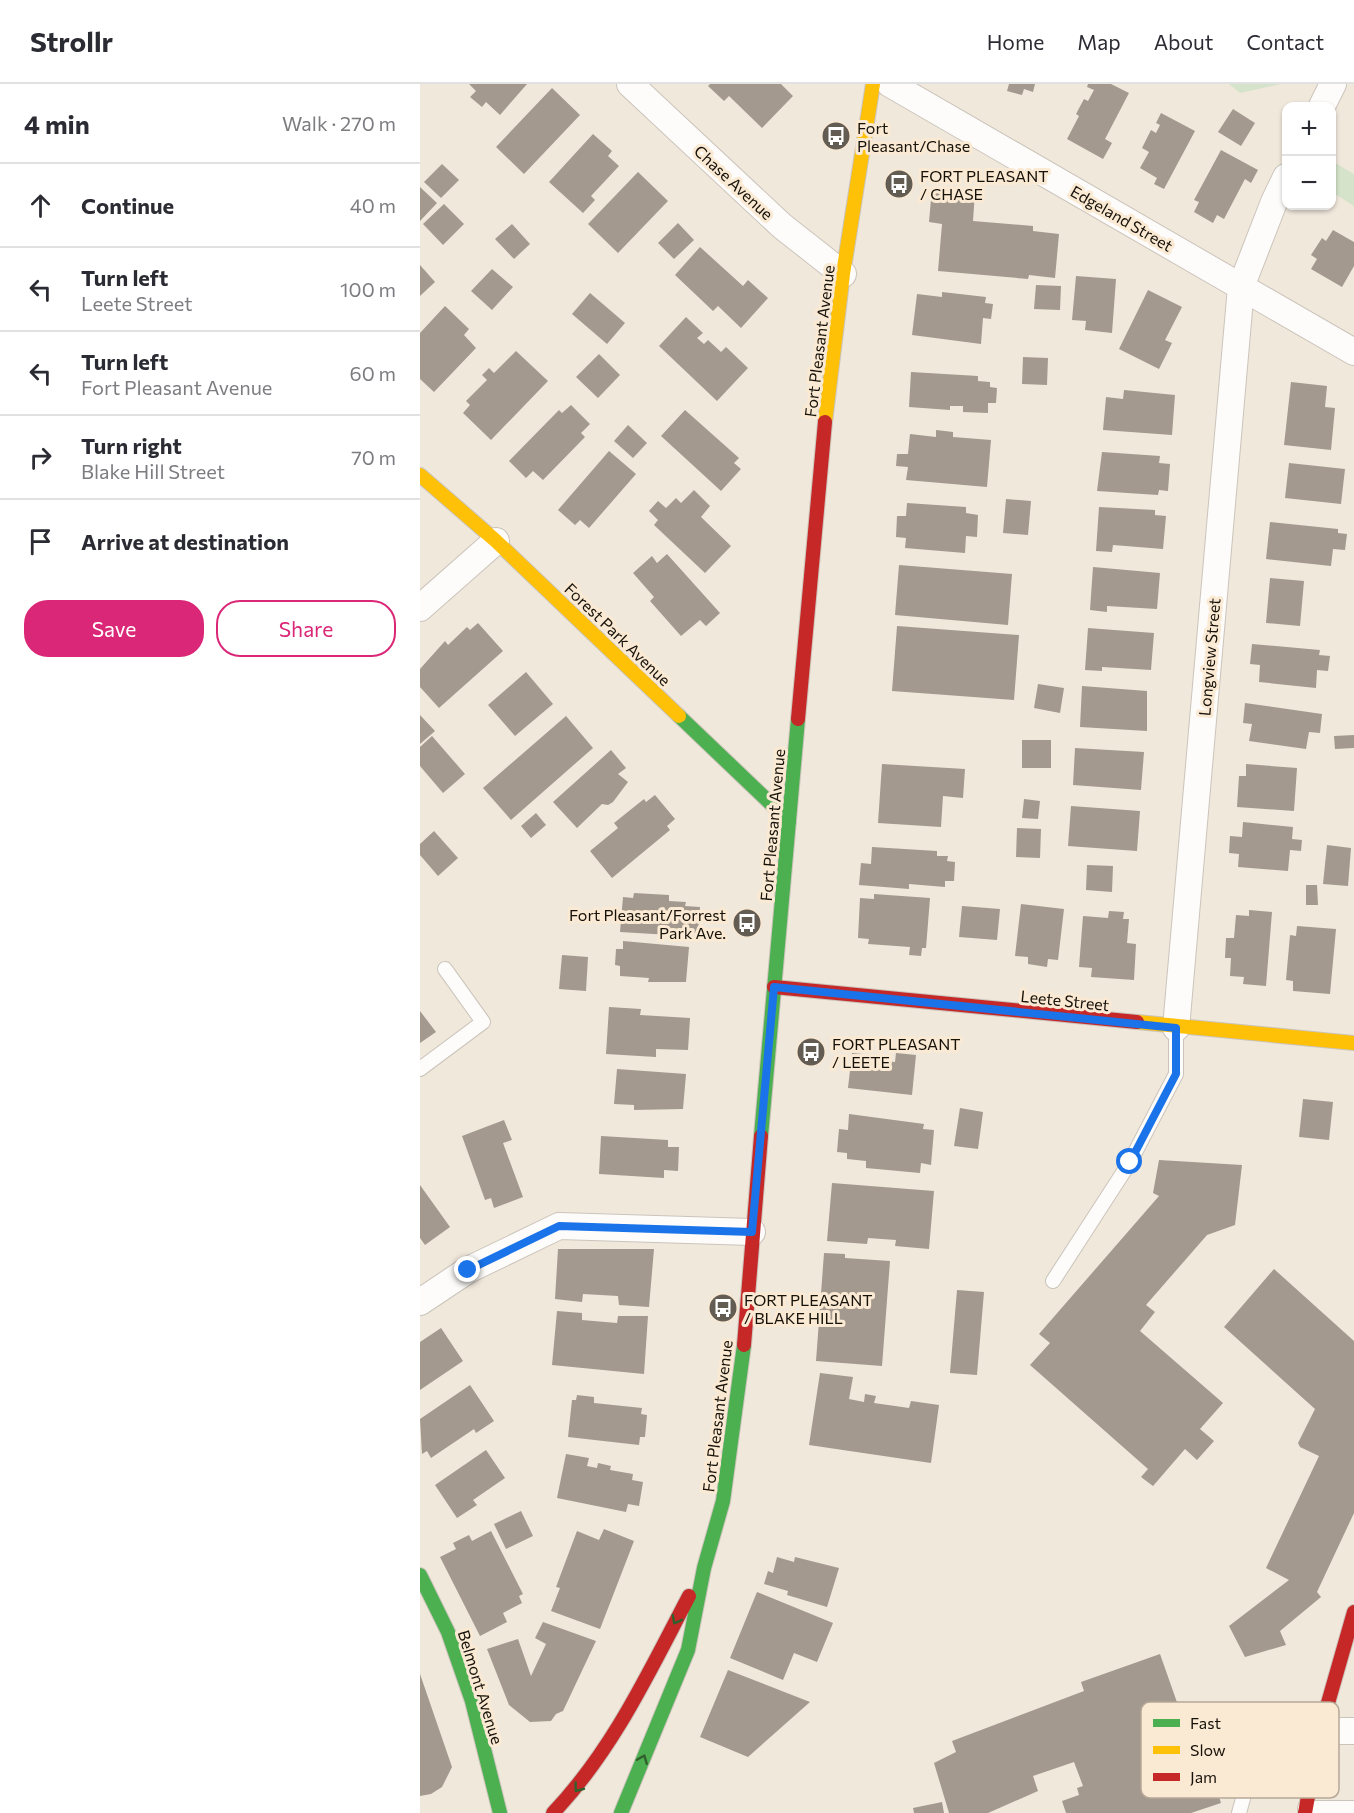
<!DOCTYPE html>
<html lang="en">
<head>
<meta charset="utf-8">
<style>
	body { margin:0; font-family:Commissioner,sans-serif; background:#f7f7f7; color:#2b2b33 }
	.controls { position:absolute; right:18px; top:18px; display:grid; overflow:hidden; border-radius:12px; box-shadow:0 2px 4px #0004 }
	.controls button { width:54px; height:54px; display:grid; place-items:center; padding:0; border:0; border-bottom:2px solid #e1e1e2; background:#fff; color:#2b2b33; font:30px sans-serif }
	.stop { position:absolute; width:18px; height:18px; margin:-14px; border:4px solid #1a73e8; border-radius:50%; background:#fff }
	.stop.end { background:#1a73e8; border-color:#fff; box-shadow:0 2px 6px #0008 }
	.list { margin:0; padding:0; list-style:none }
	h2 { display:flex; justify-content:space-between; align-items:center; height:78px; margin:0; padding:0 24px; font-size:26px }
	h2 small { font-size:20px; font-weight:400; color:#7c7c81 }
	.list li { display:grid; grid-template-columns:39px 1fr auto; gap:18px; align-items:center; box-sizing:border-box; height:84px; padding:0 24px; border-top:2px solid #e1e1e2 }
	.list b { display:block; font-size:22px; white-space:nowrap }
	.list p { margin:0; font-size:20px; white-space:nowrap; color:#7c7c81 }
	.list em { font-size:20px; font-style:normal; color:#7c7c81 }
	.actions { display:flex; gap:12px; padding:18px 24px }
	.actions a { flex:1; padding:14px 0; border:2px solid #db2777; border-radius:24px; text-align:center; font-size:21px; color:#db2777 }
	.actions .main { background:#db2777; color:#fff }
	.icon { flex:none; width:33px; height:33px; fill:none; stroke:currentColor; stroke-width:2; stroke-linecap:round; stroke-linejoin:round }
	.map { position:relative; flex:none; width:934px; height:1729px; overflow:hidden }
	header { display:flex; align-items:center; gap:36px; box-sizing:border-box; height:84px; padding:0 30px; background:#fff; border-bottom:2px solid #e1e1e2 }
	header strong { font-size:28px }
	nav { display:flex; gap:33px; margin-inline-start:auto; font-size:21px }
	main { display:flex }
	aside { flex:1; background:#fff }
	.map>svg:first-child { display:block }
	.green { fill:#d5e3ca }
	.building { fill:#a3998e }
	.lines { fill:none; stroke-linecap:round; stroke-linejoin:round }
	.lane-casing { stroke:#cbc4bb; stroke-width:16 }
	.street-casing { stroke:#cbc4bb; stroke-width:28 }
	.fast-casing { stroke:#cbc4bb; stroke-width:16 }
	.slow-casing { stroke:#cbc4bb; stroke-width:16 }
	.jam-casing { stroke:#cbc4bb; stroke-width:16 }
	.lane { stroke:#fdfcfa; stroke-width:14 }
	.street { stroke:#fdfcfa; stroke-width:26 }
	.fast { stroke:#4caf50; stroke-width:14 }
	.slow { stroke:#ffc107; stroke-width:14 }
	.jam { stroke:#c62828; stroke-width:14 }
	.oneway { stroke:#31602c }
	.route { stroke:#1a73e8; stroke-width:8 }
	.labels { text-anchor:middle; dominant-baseline:central; stroke-width:6; stroke-linejoin:round; paint-order:stroke }
	.poi-label { font-size:16px; fill:#161109; stroke:#fae9d3; text-anchor:start }
	.street-label { font-size:16px; fill:#161109; stroke:#fae9d3 }
	.key { fill:#fae9d3; stroke:#b6a896; stroke-width:1.5 }
	.key-label { font-size:16px; fill:#161109 }
</style>
</head>
<body>
<header>
<strong>Strollr</strong>
<nav><a>Home</a><a>Map</a><a>About</a><a>Contact</a></nav>
</header>
<main>
<aside>
<h2>4 min<small>Walk · 270 m</small></h2>
<ul class="list">
<li><svg class="icon" aria-label="ahead" viewBox="0 0 24 24"><path d="M12 20V5M6 11l6-6 6 6"/></svg><div><b>Continue</b></div><em>40 m</em></li>
<li><svg class="icon" aria-label="left" viewBox="0 0 24 24"><path d="M17 20v-9H6M10 6l-5 5 5 5"/></svg><div><b>Turn left</b><p>Leete Street</p></div><em>100 m</em></li>
<li><svg class="icon" aria-label="left" viewBox="0 0 24 24"><path d="M17 20v-9H6M10 6l-5 5 5 5"/></svg><div><b>Turn left</b><p>Fort Pleasant Avenue</p></div><em>60 m</em></li>
<li><svg class="icon" aria-label="right" viewBox="0 0 24 24"><path d="M7 20v-9h11M14 6l5 5-5 5"/></svg><div><b>Turn right</b><p>Blake Hill Street</p></div><em>70 m</em></li>
<li><svg class="icon" aria-label="arrive" viewBox="0 0 24 24"><path d="M6 21V4h12l-3 4 3 4H6"/></svg><div><b>Arrive at destination</b></div></li>
</ul>
<div class="actions"><a class="main">Save</a><a>Share</a></div>
</aside>
<div class="map">
<svg width="934" height="1729" viewBox="0 0 934 1729">
	<rect width="100%" height="100%" fill="#f1e8dc"/>
	<g class="green">
		<path d="M809 0H861L820 9Z"/>
		<path d="M912 77 934 90V122L912 108Z"/>
	</g>
	<g class="building">
		<path d="M49 0H107L80 31 66 18 62 23 50 13 56 7Z"/>
		<path d="M290 0H361L373 12 342 44 309 12 304 17 288 2Z"/>
		<path d="M589 0H615L613 8 604 5 602 11 587 7Z"/>
		<path d="M668 0H691L709 9 685 55 692 59 683 75 647 55 659 32 656 30 664 15 668 17 674 6 667 3Z"/>
		<path d="M132 4 160 31 104 90 76 63Z"/>
		<path d="M813 25 835 39 821 62 798 48Z"/>
		<path d="M741 29 775 47 744 105 734 100 737 94 720 84 729 68 722 64 731 46 736 49 740 41 736 39Z"/>
		<path d="M173 50 192 67 188 72 199 82 171 112 175 116 163 129 129 98Z"/>
		<path d="M801 66 838 86 831 99 825 95 804 135 797 131 793 139 774 128 779 118 774 116Z"/>
		<path d="M22 80 39 96 21 114 4 98Z"/>
		<path d="M218 88 248 117 198 169 168 140Z"/>
		<path d="M0 103 17 119 0 137Z"/>
		<path d="M512 104 555 108 553 137 613 142V147L639 150 635 194 609 191 608 195 518 187 522 140 509 138Z"/>
		<path d="M24 120 44 140 23 161 3 140Z"/>
		<path d="M258 139 274 156 254 175 238 159Z"/>
		<path d="M92 140 110 160 94 175 75 155Z"/>
		<path d="M913 146 934 158V182L922 203 891 185 897 175 891 171 902 154 906 157Z"/>
		<path d="M280 163 323 202 328 196 348 214 321 244 298 222 293 227 255 191Z"/>
		<path d="M0 181 15 198 0 212Z"/>
		<path d="M72 185 93 203 72 226 51 207Z"/>
		<path d="M656 192 696 195 692 249 665 246 666 237 652 236Z"/>
		<path d="M616 201 641 202 640 226 614 225Z"/>
		<path d="M728 206 762 223 745 256 752 259 739 285 699 265Z"/>
		<path d="M522 208 566 213 565 219 573 220 571 235 563 234 561 260 492 251 497 210 522 213Z"/>
		<path d="M170 209 205 239 187 260 152 230Z"/>
		<path d="M25 222 49 245 44 251 56 264 14 308 0 295V249Z"/>
		<path d="M266 233 283 249 277 254 284 260 288 256 301 268 306 263 328 284 297 317 239 262Z"/>
		<path d="M96 267 128 297 71 356 43 329 50 321 46 317 67 296 62 291 69 284 74 289Z"/>
		<path d="M179 270 200 291 178 314 156 293Z"/>
		<path d="M603 273 628 274 627 301 602 300Z"/>
		<path d="M491 288 558 292V297L570 298V303L577 304 576 319H568V329L543 328V322H530V326L489 323Z"/>
		<path d="M871 298 907 302 905 323 915 324 911 366 864 361Z"/>
		<path d="M704 306 755 311 752 351 683 346 686 313 703 315Z"/>
		<path d="M151 321 170 340 161 349 165 353 123 396 113 387 106 394 89 377 139 326 142 329Z"/>
		<path d="M265 326 319 374 314 379 321 385 301 407 241 352Z"/>
		<path d="M208 341 227 359 213 374 194 357Z"/>
		<path d="M516 346 533 348V353L571 356 567 403 486 396 488 383 476 382 477 370H488L490 350 516 353Z"/>
		<path d="M189 367 216 390 169 444 160 436 155 441 138 426Z"/>
		<path d="M682 368 740 372 739 379 750 380 748 407 739 406 738 411 677 407Z"/>
		<path d="M869 379 925 385 921 420 865 414Z"/>
		<path d="M274 406 290 422 281 433 311 462 285 489 234 441 238 436 229 427 238 417 246 424 256 414 261 419Z"/>
		<path d="M586 415 611 417 608 451 583 449Z"/>
		<path d="M487 419 546 423V429L558 431 557 453 546 452 545 469 485 464 486 454 476 453 477 432H486Z"/>
		<path d="M679 423 735 426V431L746 432 743 465 693 461 692 468 676 467Z"/>
		<path d="M850 438 918 445V449L927 450 925 466 913 465 911 482 846 475Z"/>
		<path d="M247 470 300 529 286 542 280 536 261 552 230 517 234 513 213 489 232 472 237 479Z"/>
		<path d="M479 481 592 490 588 541 475 531Z"/>
		<path d="M673 483 740 489 737 525 687 522V528L670 526Z"/>
		<path d="M850 494 884 497 880 542 846 539Z"/>
		<path d="M58 539 83 567 19 624 0 603V585L25 557 28 561 47 543 50 546Z"/>
		<path d="M477 542 599 551 594 616 472 607Z"/>
		<path d="M668 544 734 549 731 586 682 583V587L665 586Z"/>
		<path d="M832 560 900 566 899 571 910 572 908 587 897 586 896 604 839 598 840 581 830 580Z"/>
		<path d="M106 588 133 620 95 652 68 621Z"/>
		<path d="M618 600 644 604 640 629 614 624Z"/>
		<path d="M662 602 727 607V647L660 643Z"/>
		<path d="M825 619 902 630 900 649 889 648 886 665 829 657 832 640 823 639Z"/>
		<path d="M0 631 15 647 0 660Z"/>
		<path d="M146 632 173 664 91 736 63 704Z"/>
		<path d="M934 651V664L915 665 914 652Z"/>
		<path d="M12 652 45 690 23 709 0 682V663Z"/>
		<rect x="602" y="656" width="29" height="28"/>
		<path d="M655 664 724 668 721 706 653 701Z"/>
		<path d="M191 666 206 684 198 690 208 698 193 718 188 721 182 720 157 744 133 718Z"/>
		<path d="M462 680 545 685 543 714 523 712 521 743 458 739Z"/>
		<path d="M826 680 877 684 874 727 817 723 819 692H826Z"/>
		<path d="M235 711 255 735 247 742 250 746 192 794 170 767 198 744 194 739 224 715 226 718Z"/>
		<path d="M604 715 620 717 618 735 602 734Z"/>
		<path d="M651 722 720 727 717 767 648 762Z"/>
		<path d="M116 729 126 741 111 754 101 742Z"/>
		<path d="M823 738 873 743 872 755 882 756 881 767 870 766 868 787 818 783 819 770 809 769 810 752 822 753Z"/>
		<path d="M597 744 621 745 620 774 596 773Z"/>
		<path d="M14 747 38 774 18 792 0 771V760Z"/>
		<path d="M907 761 931 764 928 802 903 800Z"/>
		<path d="M452 763 517 767V772H528L527 777 535 778 534 797H525V803L489 800V805L439 801 441 779 451 780Z"/>
		<path d="M667 781 693 782 692 808 666 806Z"/>
		<path d="M886 801H897L898 821H886Z"/>
		<path d="M214 809 249 811V817L266 818 265 822 280 823 278 849 267 848V852L200 848 203 813 213 814Z"/>
		<path d="M454 810 510 814 506 864H502L501 872 489 871 490 863 448 860 449 855 438 854 440 814 454 815Z"/>
		<path d="M601 820 644 825 638 876 628 875 627 883 608 880V873L595 872Z"/>
		<path d="M542 822 580 825 577 856 539 853Z"/>
		<path d="M829 826 852 828 846 902 823 900 824 893 810 892 811 874H805L806 854H814L816 831 829 832Z"/>
		<path d="M689 827 704 828 703 835H709L707 859 716 860 714 896 671 893 672 884 659 883 663 832 688 834Z"/>
		<path d="M877 842 916 845 910 910 873 907V897L866 896 870 851 876 852Z"/>
		<path d="M203 857 269 863 266 898H228L229 894 200 892V882L195 881 196 865H203Z"/>
		<path d="M142 871 168 873 166 907 139 905Z"/>
		<path d="M189 923 221 925 220 931 270 934 268 966 236 965V973L186 970Z"/>
		<path d="M0 927 16 948 0 959Z"/>
		<path d="M432 969 463 972 462 977 475 978 476 969 496 971 492 1011 428 1004Z"/>
		<path d="M197 985 266 990 263 1025 214 1026V1021L194 1020Z"/>
		<path d="M883 1015 913 1018 909 1056 879 1053Z"/>
		<path d="M540 1024 563 1028 558 1065 534 1062Z"/>
		<path d="M429 1030 504 1040 503 1045 514 1046 511 1081 501 1079 500 1089 446 1084V1077L427 1075V1069L417 1068 419 1045 428 1046Z"/>
		<path d="M84 1036 92 1056 83 1059 103 1113 74 1124 71 1114 65 1116 42 1052Z"/>
		<path d="M181 1052 248 1056V1063H259L258 1087 244 1086V1094L179 1090Z"/>
		<path d="M739 1076 822 1081 815 1141 787 1151 726 1221 735 1228 720 1247 803 1319 780 1345 794 1357 777 1376 765 1365 733 1402 721 1393 728 1385 610 1281 630 1259 619 1250 739 1112 733 1109Z"/>
		<path d="M412 1099 514 1107 509 1165 475 1162 476 1156 448 1154 447 1160 407 1157Z"/>
		<path d="M0 1101 30 1143 5 1161 0 1154Z"/>
		<path d="M138 1165H234L229 1223 199 1221 198 1212 163 1210 162 1218 135 1215Z"/>
		<path d="M404 1169 425 1170V1174L470 1177 462 1282 396 1277Z"/>
		<path d="M854 1185 934 1257V1429L897 1508 901 1513 860 1547 866 1561 825 1573 809 1542 869 1496 846 1484 899 1372 880 1363 878 1359 895 1325 804 1243Z"/>
		<path d="M537 1206 564 1208 557 1291 530 1289Z"/>
		<path d="M137 1227 162 1229V1236L197 1239 198 1232H228L224 1290 132 1281Z"/>
		<path d="M21 1244 43 1277 0 1306V1258Z"/>
		<path d="M400 1289 433 1293 429 1315 444 1318 445 1310 456 1312 454 1319 489 1324 491 1317 519 1321 511 1379 389 1361Z"/>
		<path d="M50 1301 74 1337 56 1349 54 1345 11 1374 7 1367 2 1370 0 1335Z"/>
		<path d="M157 1311 174 1313V1319L222 1324 221 1330 227 1331 225 1353H220L219 1361 148 1353 152 1316H156Z"/>
		<path d="M66 1366 85 1394 53 1416 57 1421 37 1434 15 1401Z"/>
		<path d="M146 1370 169 1374 167 1382 177 1384 178 1379 191 1382 190 1386 213 1390 212 1396 223 1398 219 1422 208 1420 206 1428 137 1414Z"/>
		<path d="M101 1427 113 1452 86 1465 74 1440Z"/>
		<path d="M184 1445 214 1457 180 1545 131 1527 140 1504 136 1503 157 1447 179 1456Z"/>
		<path d="M71 1447 103 1510 99 1512 102 1519 83 1529 87 1538 60 1552 20 1473 36 1465 33 1459 49 1451 52 1457Z"/>
		<path d="M357 1473 374 1478 375 1473 419 1484 407 1523 367 1511 368 1507 344 1500 348 1487 353 1489Z"/>
		<path d="M337 1508 413 1539 397 1578 374 1569 363 1596 310 1574Z"/>
		<path d="M123 1538 176 1557 143 1627 136 1630 131 1637 110 1638 89 1621 67 1565 98 1555 111 1592 126 1560 115 1554Z"/>
		<path d="M740 1570 765 1641 775 1637 801 1719 771 1729H646L642 1717 659 1711 657 1704 663 1702 654 1678 613 1692 618 1707 568 1729H529L514 1679 536 1668 532 1657 664 1607 661 1598Z"/>
		<path d="M308 1586 390 1618 328 1673 280 1653Z"/>
		<path d="M0 1590 32 1683 22 1703 11 1710 0 1712Z"/>
		<path d="M522 1718 524 1729H494L493 1724Z"/>
	</g>
	<g class="lines">
		<g class="lane-casing">
			<g id="lane">
				<path d="M0 985 63 938 25 885"/>
				<path d="M633 1197 710 1078 756 990V944"/>
				<path d="M885 1724H934"/>
				<path d="M819 1729 832 1682 896 1649"/>
			</g>
		</g>
		<g class="street-casing">
			<g id="street">
				<path d="M210 0 362 142 423 190"/>
				<path d="M470 0 934 268"/>
				<path d="M902 22 913 0"/>
				<path d="M0 524 76 457"/>
				<path d="M756 944 821 203 854 118 866 93"/>
				<path d="M0 1218 48 1186 139 1142 332 1148"/>
				<path d="M900 1647H934"/>
			</g>
		</g>
		<g class="fast-casing">
			<g id="fast">
				<path d="M259 632 369 737"/>
				<path d="M341 1052 378 635"/>
				<path d="M0 1491 28 1548 52 1617 80 1729"/>
				<path d="M201 1729 268 1566 284 1484 303 1417 324 1261"/>
			</g>
		</g>
		<g class="slow-casing">
			<g id="slow">
				<path d="M405 338 423 190 453 0"/>
				<path d="M0 391 76 457 259 632"/>
				<path d="M717 938 934 959"/>
			</g>
		</g>
		<g class="jam-casing">
			<g id="jam">
				<path d="M378 635 405 338"/>
				<path d="M354 903 717 938"/>
				<path d="M324 1261 341 1052"/>
				<path d="M133 1729C193 1666 229 1588 269 1512"/>
				<path d="M885 1729 900 1647 934 1528"/>
			</g>
		</g>
		<use href="#lane" class="lane"/>
		<use href="#street" class="street"/>
		<use href="#fast" class="fast"/>
		<use href="#slow" class="slow"/>
		<use href="#jam" class="jam"/>
	</g>
	<defs><path id="oneway-chevron" d="M-2-3.5L2.5 0L-2 3.5" fill="none" stroke-width="1.6" stroke-linecap="round" stroke-linejoin="round" transform="scale(1.5)"/></defs>
	<g class="oneway">
		<use href="#oneway-chevron" transform="translate(256 1536) rotate(118)"/>
		<use href="#oneway-chevron" transform="translate(223 1675) rotate(-68)"/>
		<use href="#oneway-chevron" transform="translate(158 1704) rotate(127)"/>
	</g>
	<g class="lines">
		<path class="route" d="M48 1186 139 1142 332 1148 354 903 756 944V990L710 1078"/>
	</g>
	<defs>
		<g id="bus-disc" transform="scale(1.5)"><circle r="9.5" fill="#635c53" stroke="#fae9d3"/><path d="M-5-6H5V4H4V6H2V4H-2V6H-4V4H-5ZM-3.5-4V0h7V-4ZM-3.5 1.2v1.5H-2V1.2ZM2 1.2v1.5H3.5V1.2Z" fill="#fff"/></g>
	</defs>
	<g fill-rule="evenodd">
		<use href="#bus-disc" x="416" y="52"/>
		<use href="#bus-disc" x="479" y="100"/>
		<use href="#bus-disc" x="327" y="839"/>
		<use href="#bus-disc" x="391" y="968"/>
		<use href="#bus-disc" x="303" y="1224"/>
	</g>
	<g class="labels">
		<g class="poi-label">
			<text x="437" y="43">Fort<tspan x="437" dy="18">Pleasant/Chase</tspan></text>
			<text x="500" y="91">FORT PLEASANT<tspan x="500" dy="18">/ CHASE</tspan></text>
			<text x="306" y="830" text-anchor="end">Fort Pleasant/Forrest<tspan x="306" dy="18">Park Ave.</tspan></text>
			<text x="412" y="959">FORT PLEASANT<tspan x="412" dy="18">/ LEETE</tspan></text>
			<text x="324" y="1215">FORT PLEASANT<tspan x="324" dy="18">/ BLAKE HILL</tspan></text>
		</g>
		<g class="street-label">
			<text transform="translate(314 98) rotate(43)">Chase Avenue</text>
			<text transform="translate(702 134) rotate(30)">Edgeland Street</text>
			<text transform="translate(399 257) rotate(-83)">Fort Pleasant Avenue</text>
			<text transform="translate(198 550) rotate(44)">Forest Park Avenue</text>
			<text transform="translate(789 573) rotate(-85)">Longview Street</text>
			<text transform="translate(352 741) rotate(-85)">Fort Pleasant Avenue</text>
			<text transform="translate(645 916) rotate(6)">Leete Street</text>
			<text transform="translate(297 1332) rotate(-83)">Fort Pleasant Avenue</text>
			<text transform="translate(61 1603) rotate(73)">Belmont Avenue</text>
		</g>
	</g>
	<rect x="721" y="1618" width="198" height="96" rx="9" class="key"/>
	<rect x="733" y="1635" width="27" height="8" fill="#4caf50"/>
	<rect x="733" y="1662" width="27" height="8" fill="#ffc107"/>
	<rect x="733" y="1689" width="27" height="8" fill="#c62828"/>
	<g class="key-label">
		<text x="770" y="1645">Fast</text>
		<text x="770" y="1672">Slow</text>
		<text x="770" y="1699">Jam</text>
	</g>
</svg>
<div class="controls">
<button>+</button>
<button>−</button>
</div>
<div class="stop" style="left:710px;top:1078px"></div>
<div class="stop end" style="left:48px;top:1186px"></div>
</div>
</main>
</body>
</html>
